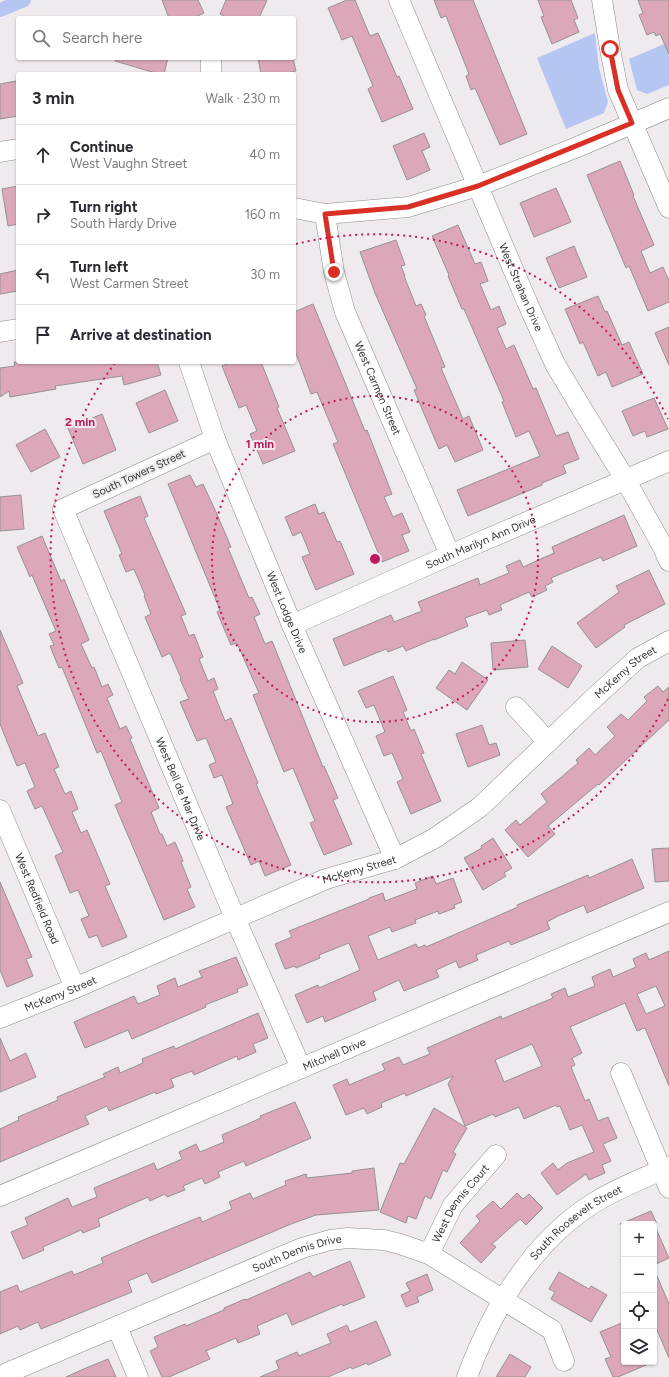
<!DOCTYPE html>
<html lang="en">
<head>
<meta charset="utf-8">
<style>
	body { margin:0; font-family:Figtree,sans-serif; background:#f2f2f3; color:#2b2b33 }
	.controls { position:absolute; right:12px; bottom:12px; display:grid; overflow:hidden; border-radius:4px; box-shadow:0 1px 3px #0004 }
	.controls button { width:36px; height:36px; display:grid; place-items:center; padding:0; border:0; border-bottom:1px solid #e1e1e2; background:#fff; color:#2b2b33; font:20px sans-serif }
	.stop { position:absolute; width:12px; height:12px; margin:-9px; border:3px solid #d93025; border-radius:50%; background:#fff }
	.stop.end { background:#d93025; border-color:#fff; box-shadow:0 1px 4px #0008 }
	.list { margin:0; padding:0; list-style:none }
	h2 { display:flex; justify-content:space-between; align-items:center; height:52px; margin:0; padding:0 16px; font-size:17px }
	h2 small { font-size:13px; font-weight:400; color:#7c7c81 }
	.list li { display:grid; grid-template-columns:26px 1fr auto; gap:12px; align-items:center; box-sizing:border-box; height:60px; padding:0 16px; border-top:1px solid #e1e1e2 }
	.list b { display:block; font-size:15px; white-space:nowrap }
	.list p { margin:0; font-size:13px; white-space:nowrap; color:#7c7c81 }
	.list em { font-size:13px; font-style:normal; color:#7c7c81 }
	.icon { flex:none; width:22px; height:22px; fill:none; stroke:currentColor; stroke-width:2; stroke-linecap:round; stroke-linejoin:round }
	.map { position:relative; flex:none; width:669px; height:1377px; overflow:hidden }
	.search { position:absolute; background:#fff; box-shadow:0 1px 3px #0004; left:16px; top:16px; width:280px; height:44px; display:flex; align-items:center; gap:10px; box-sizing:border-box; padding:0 14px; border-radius:4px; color:#7c7c81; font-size:15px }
	.panel { position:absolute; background:#fff; box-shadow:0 1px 3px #0004; left:16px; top:72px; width:280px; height:292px; border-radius:4px }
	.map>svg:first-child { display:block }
	.water { fill:#b6c6f2 }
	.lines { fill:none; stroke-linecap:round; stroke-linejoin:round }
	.canal { stroke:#b6c6f2; stroke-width:14 }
	.building { fill:#dca8b9; stroke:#969193; fill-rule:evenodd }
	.minor-casing { stroke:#8c898c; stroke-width:21 }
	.minor { stroke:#fff; stroke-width:20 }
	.route { stroke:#d93025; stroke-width:5 }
	.ring { fill:none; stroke:#c2185b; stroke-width:2; stroke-dasharray:2 4 }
	.labels { text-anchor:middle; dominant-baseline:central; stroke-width:4; stroke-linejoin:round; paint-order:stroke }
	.street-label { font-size:11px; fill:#373637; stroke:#eeeaed }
	.centre { fill:#c2185b; stroke:#eeeaed; stroke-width:2 }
	.ring-label { font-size:12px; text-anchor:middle; font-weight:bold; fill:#c2185b; stroke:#eeeaed; stroke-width:4; stroke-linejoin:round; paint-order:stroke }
</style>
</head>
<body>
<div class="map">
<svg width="669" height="1377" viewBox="0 0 669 1377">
	<rect width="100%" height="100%" fill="#eeeaed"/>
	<g class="water">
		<path d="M595 33 599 68 608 102 604 113 566 129 537 58Z"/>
		<path d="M669 42V85L647 94 637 90 629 59Z"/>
	</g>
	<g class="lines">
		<path class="canal" d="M0 10 24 0"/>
	</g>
	<g class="building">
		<path d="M162 0H198L204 13 193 18H169Z"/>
		<path d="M226 0H267L259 18H228L220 14Z"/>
		<path d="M347 0H355L370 36 378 33 397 77 399 76 413 109 382 122 368 89 373 86 352 36 342 40 328 8Z"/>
		<path d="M434 0H473L527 134 500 145 475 88 471 90 466 76 469 74 446 16 441 18Z"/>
		<path d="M538 0H571L578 18 574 20 579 32 552 44 541 17 544 16Z"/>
		<path d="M638 0H669V54L660 34 656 36 654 32 647 35 639 15 643 13Z"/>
		<path d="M115 58H168L164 74H159L115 61Z"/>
		<path d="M258 58H293L296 71 281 74H261Z"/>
		<path d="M16 81 18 94V116L0 119V84Z"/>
		<path d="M424 133 430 147 422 151 430 170 407 180 393 146Z"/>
		<path d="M620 161 634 195 633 196 654 245 641 251 650 273 663 267 669 281V302L648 311 629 266 626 268 587 175Z"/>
		<path d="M18 186V224L8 226 2 189Z"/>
		<path d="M556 188 571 222 534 237 520 203Z"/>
		<path d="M458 225 475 264 481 262 488 281 480 284 491 310 499 306 506 324 497 328 506 349 514 345 533 389 536 388 556 436 568 432 579 459 563 465 566 473 542 483V485L468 516 457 490 540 456 529 431 516 437 502 402 504 401 464 309H462L448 276 449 275 432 236Z"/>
		<path d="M396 240 405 265 401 266 405 276H404L416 306 421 304 426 315 424 316 445 367 441 368 463 419 469 416 483 450 455 462 447 445 439 449 414 390 417 389 375 293 360 252Z"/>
		<path d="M574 246 587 277 559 288 546 258Z"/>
		<path d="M18 270V291L0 294V274Z"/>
		<path d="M598 296 605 312 607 311 622 345 629 342 643 374 612 387 606 372 598 376 583 342 580 344 565 309Z"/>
		<path d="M313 304 365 431 367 430 392 494 384 497 393 517 402 513 410 532 402 535 409 551 382 562 333 444 338 442 317 392 311 394 294 348V312Z"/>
		<path d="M669 327V365L655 333Z"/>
		<path d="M14 362H157L161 375 124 385 122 376 55 386 56 389 10 397 9 391 0 397V368L15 366Z"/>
		<path d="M233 362H261L279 407 277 408 295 451 263 464 250 434 257 431 246 405 239 408 222 366Z"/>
		<path d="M165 390 178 421 149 433 136 403Z"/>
		<path d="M654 398 668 429 647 437 645 431 633 436 622 411Z"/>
		<path d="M102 414 116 450 83 464 68 428Z"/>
		<path d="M45 429 60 457 31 472 16 445Z"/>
		<path d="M190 475 196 487 203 484 216 512 231 547 228 548 249 598 252 597 260 614 254 617 265 644 272 641 323 767 324 766 338 798 333 800 352 844 324 855 310 823 315 821 293 768 284 772 253 695 259 693 237 643 231 645 217 612 220 610 168 484Z"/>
		<path d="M21 495 24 529 0 531V497Z"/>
		<path d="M140 496 148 516 144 518 186 614 181 616 189 636 194 634 203 657 199 659 208 681 214 678 218 689 213 691 225 721 231 718 258 783 256 784 291 865 265 876 259 861 251 865 226 807 233 804 222 775 214 778 209 765 216 762 206 738 197 741 180 702 189 699 180 679 181 678 170 653 162 657 145 617 151 614 144 596 145 595 134 569 126 572 119 555 122 554 104 511Z"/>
		<path d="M315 504 319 514 324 512 337 542 340 541 354 574 316 590 302 557 310 554 301 532 293 536 285 517Z"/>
		<path d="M624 515 637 546 603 561 601 557 551 578 553 582 545 586 547 590 532 597 529 592 500 605 502 610 489 615 487 610 465 618 468 626 434 640V639L406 651 403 646 388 652 386 649 344 666 333 639 391 615 394 622 422 611 418 602 478 578 480 585 509 573 506 566 520 560 523 567 554 553 552 547Z"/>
		<path d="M42 536 61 581 64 579 89 640 81 644 92 668 94 667 102 687 108 684 113 695 107 698 120 729 126 726 132 738 130 739 159 808 151 812 160 834H162L167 846 175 842 183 861 181 862 191 887 187 889 195 907 164 920 115 805 122 802 101 751 97 753 62 667 59 668 50 646 54 645 49 634 56 631 32 575 30 577 17 547Z"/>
		<path d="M649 570 665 604 624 625 625 627 596 648 577 623 619 592 616 586Z"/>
		<path d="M0 630 23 683 17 686 38 736 45 733 59 767 54 769 65 794 71 791 78 809 72 812 81 833 87 830 110 884 105 886 127 937 102 947 97 935 89 938 81 919 89 916 78 890 70 893 55 856 63 852 42 806 35 809 27 791 35 787 25 763 17 766 0 724Z"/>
		<path d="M525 640 528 667 493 670 491 643Z"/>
		<path d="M552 646 582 666 568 688 538 669Z"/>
		<path d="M462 662 488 680 467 710 436 688 449 670 455 674Z"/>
		<path d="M393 676 407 710 403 712 411 731 414 729 424 753 421 754 441 801 411 814 397 782 403 779 392 753 384 756 376 736 385 732 374 705 366 708 358 691Z"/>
		<path d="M658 686 663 692 669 687V720L599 785 598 784 548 826 555 834 528 857 505 830 516 820 520 825 547 802 541 794 578 763 576 760 589 748 595 755 615 736 607 727 621 714 628 720 647 701 644 697Z"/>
		<path d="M482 725 489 745 496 743 500 755 468 767 456 734Z"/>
		<path d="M493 838 512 868 504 873 506 876 483 890 464 858 482 848 481 846Z"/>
		<path d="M669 848V881L655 882 652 849Z"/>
		<path d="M632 859 644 888 587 913 584 905 558 916 547 922 550 929 511 945 509 941 476 955 478 960 459 968 456 961 436 970 439 977 404 991 399 980 373 992 376 1000 325 1022 323 1016 307 1023 295 995 318 985 319 988 360 970 349 943 319 955 320 958 296 968 295 966 285 969 275 944 292 937 289 931 369 899V898L383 893 385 901 417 889 415 883 433 876 436 884 453 878 462 902 454 905 455 908 439 914 438 911 415 920 416 923 392 932 390 927 368 936 378 960 416 944 418 948 425 945 426 947 518 907 517 905 588 875 589 878Z"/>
		<path d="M0 882 32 957 26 959 33 976 7 987 0 970Z"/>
		<path d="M669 951V1086L645 1028 637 1031 625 1003 570 1027 582 1053 572 1058 575 1065 571 1067 585 1101 589 1099 598 1121 608 1117 617 1138 603 1144 611 1161 602 1165 605 1173 589 1180 586 1174 557 1195 541 1173 553 1163 558 1170 567 1163 594 1152 582 1125 570 1130 560 1106 557 1107 556 1105 524 1119 519 1107 495 1117 493 1114 465 1126 448 1084 453 1076 406 1096 405 1093 381 1103 382 1107 367 1114 364 1108 346 1115 333 1085 347 1079 349 1085 385 1070 382 1064 399 1057 403 1065 430 1054 427 1048 501 1016 502 1019 553 998 551 994 565 988 568 997 595 986 592 977 610 969 613 977 636 967 633 959 646 953 649 960ZM656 986 665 1006 646 1014 637 994ZM532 1044 542 1066 504 1082 495 1060Z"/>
		<path d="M236 957 248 985 237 989 238 992 205 1005 206 1007 132 1039 128 1030 85 1048 74 1022 134 996 138 1004 160 995 157 986 175 978 178 987 202 977 199 971Z"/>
		<path d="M258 1013 268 1038 253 1044 256 1052 238 1060 237 1056 194 1075 192 1071 171 1079 174 1087 156 1094 155 1092 109 1111 107 1106 85 1116 89 1124 0 1162V1129L19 1120 18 1117 58 1100 57 1097 105 1077 103 1074 118 1067 120 1073 143 1063 142 1059 174 1046 175 1049Z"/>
		<path d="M0 1038 10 1061 26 1053 36 1077 0 1092Z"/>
		<path d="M295 1102 311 1138 246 1166 244 1161 218 1172 220 1177 205 1184 202 1178 183 1186 185 1190 167 1197 165 1194 150 1201 148 1197 98 1219 100 1226 83 1233 81 1230 43 1247 44 1250 23 1259 11 1232 28 1225 25 1218 68 1198 72 1207 97 1197 94 1188 154 1163 157 1170 182 1159 179 1152 196 1144 200 1152 224 1142 222 1135 261 1118 260 1116Z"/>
		<path d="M434 1108 467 1128 453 1152 456 1154 447 1172 443 1170 431 1199 425 1196 416 1219 408 1216 406 1223 380 1212 400 1163 404 1164Z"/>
		<path d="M374 1168 379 1210 316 1215 291 1224 152 1283 147 1273 128 1281 132 1292 41 1329 38 1322 20 1330 18 1326 0 1334V1292L17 1285 20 1292 72 1271 74 1275 103 1263 101 1258 148 1238 200 1217 202 1222 232 1209 229 1202 250 1193 253 1199 286 1185 285 1181 306 1174 307 1178 352 1173V1171Z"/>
		<path d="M517 1193 523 1199 529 1194 543 1208 526 1225 520 1219 492 1244 496 1247 481 1263 460 1243 480 1221 476 1216 493 1201 501 1209Z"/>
		<path d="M651 1211 657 1224H654L669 1258 654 1265V1224H620Z"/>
		<path d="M350 1261 365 1297 343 1306 342 1304 292 1325 287 1313 257 1326 260 1334 238 1343 236 1338 206 1351 210 1359 169 1377H162L150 1351 158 1347 154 1337 185 1324 186 1326 224 1310V1308L245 1299 246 1300 310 1272 313 1277Z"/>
		<path d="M654 1269 669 1304V1358L654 1323Z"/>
		<path d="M559 1272 589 1289 591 1286 607 1295 591 1322 551 1299 555 1292 549 1289Z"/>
		<path d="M427 1274 433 1290 417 1297 419 1302 406 1307 401 1295 410 1291 406 1283Z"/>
		<path d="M376 1321 391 1355 368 1365 367 1363 352 1369 351 1367 328 1377H260L279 1369 276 1361 297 1352 299 1356 331 1343 327 1334 347 1325 350 1332Z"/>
		<path d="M624 1322V1362H653L618 1377H613L605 1359 611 1357 600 1332Z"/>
		<path d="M510 1354 531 1367 525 1377H496Z"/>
		<path d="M108 1359 116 1377H66L86 1368Z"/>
	</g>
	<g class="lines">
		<g class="minor-casing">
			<g id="minor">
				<path id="s1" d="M399 0 527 302 555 364 588 419 625 479 663 547 669 561"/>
				<path d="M602 0 610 49 618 90 669 208"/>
				<path d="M211 58V74"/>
				<path d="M0 152 18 149"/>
				<path d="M294 208 325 214 408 207 478 186 575 148 669 108"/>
				<path id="s2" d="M325 214 334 272 345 312 450 555"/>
				<path d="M0 332 18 329"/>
				<path id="s3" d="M189 362 215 439 292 625 395 859"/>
				<path id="s4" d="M215 439 63 509 235 918 301 1068"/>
				<path id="s5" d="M292 625 450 555 669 461"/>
				<path d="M516 707 548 742"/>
				<path id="s6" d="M0 810 75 988"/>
				<path id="s7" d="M0 1018 75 988 326 879 395 859 435 838 480 807 595 697 638 658 669 641"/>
				<path d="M621 1073 669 1188"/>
				<path id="s8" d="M0 1196 669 912"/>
				<path id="s9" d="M429 1254 453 1205 496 1155"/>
				<path d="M117 1327 138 1377"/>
				<path id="s10" d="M7 1373 302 1248 330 1240 348 1238 384 1240 400 1244 429 1254 552 1330 564 1361"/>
				<path id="s11" d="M467 1377C492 1310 530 1244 592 1204 616 1189 643 1178 669 1167"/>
			</g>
		</g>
		<use href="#minor" class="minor"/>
	</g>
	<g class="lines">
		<path class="route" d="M334 272 325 214 408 207 478 186 632 123 618 90 610 49"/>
	</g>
	<g class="ring">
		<circle cx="375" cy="559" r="163"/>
		<path d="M668 699A325 325 0 1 1 115 363M296 244A325 325 0 0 1 668 419"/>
	</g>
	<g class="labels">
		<g class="street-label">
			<text stroke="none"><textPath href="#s1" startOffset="312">West Strahan Drive</textPath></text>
			<text stroke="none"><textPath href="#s2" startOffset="183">West Carmen Street</textPath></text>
			<text transform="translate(139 474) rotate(-25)">South Towers Street</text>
			<text stroke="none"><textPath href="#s5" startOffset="206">South Marilyn Ann Drive</textPath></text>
			<text stroke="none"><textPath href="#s3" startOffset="269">West Lodge Drive</textPath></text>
			<text stroke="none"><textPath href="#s7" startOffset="725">McKemy Street</textPath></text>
			<text stroke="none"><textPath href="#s4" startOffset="471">West Bell de Mar Drive</textPath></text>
			<text stroke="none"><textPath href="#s7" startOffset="389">McKemy Street</textPath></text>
			<text stroke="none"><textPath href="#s6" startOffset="96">West Redfield Road</textPath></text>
			<text stroke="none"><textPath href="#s7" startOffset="65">McKemy Street</textPath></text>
			<text stroke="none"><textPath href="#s8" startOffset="363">Mitchell Drive</textPath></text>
			<text stroke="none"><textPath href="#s9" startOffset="60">West Dennis Court</textPath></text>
			<text stroke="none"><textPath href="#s11" startOffset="193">South Roosevelt Street</textPath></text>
			<text stroke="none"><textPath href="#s10" startOffset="314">South Dennis Drive</textPath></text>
		</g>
	</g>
	<circle cx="375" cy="559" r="6" class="centre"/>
	<g class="ring-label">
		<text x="80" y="426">2 min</text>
		<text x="260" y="448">1 min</text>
	</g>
</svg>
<div class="controls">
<button>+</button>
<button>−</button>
<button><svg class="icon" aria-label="locate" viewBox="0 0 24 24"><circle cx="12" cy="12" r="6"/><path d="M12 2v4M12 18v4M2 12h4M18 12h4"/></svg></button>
<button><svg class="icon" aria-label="layers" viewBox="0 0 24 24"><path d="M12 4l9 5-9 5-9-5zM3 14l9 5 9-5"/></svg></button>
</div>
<div class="stop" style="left:610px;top:49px"></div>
<div class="stop end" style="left:334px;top:272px"></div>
<div class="search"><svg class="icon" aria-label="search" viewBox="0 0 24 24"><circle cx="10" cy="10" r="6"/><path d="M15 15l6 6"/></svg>Search here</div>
<section class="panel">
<h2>3 min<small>Walk · 230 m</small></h2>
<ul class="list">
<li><svg class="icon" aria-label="ahead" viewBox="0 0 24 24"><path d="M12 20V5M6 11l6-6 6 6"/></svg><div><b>Continue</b><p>West Vaughn Street</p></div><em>40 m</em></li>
<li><svg class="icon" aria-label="right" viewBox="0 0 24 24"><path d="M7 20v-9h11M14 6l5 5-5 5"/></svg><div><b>Turn right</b><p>South Hardy Drive</p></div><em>160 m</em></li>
<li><svg class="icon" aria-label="left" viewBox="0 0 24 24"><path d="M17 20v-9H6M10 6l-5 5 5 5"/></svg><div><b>Turn left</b><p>West Carmen Street</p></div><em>30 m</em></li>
<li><svg class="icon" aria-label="arrive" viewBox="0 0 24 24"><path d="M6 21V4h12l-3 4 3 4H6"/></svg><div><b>Arrive at destination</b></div></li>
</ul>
</section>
</div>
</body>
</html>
